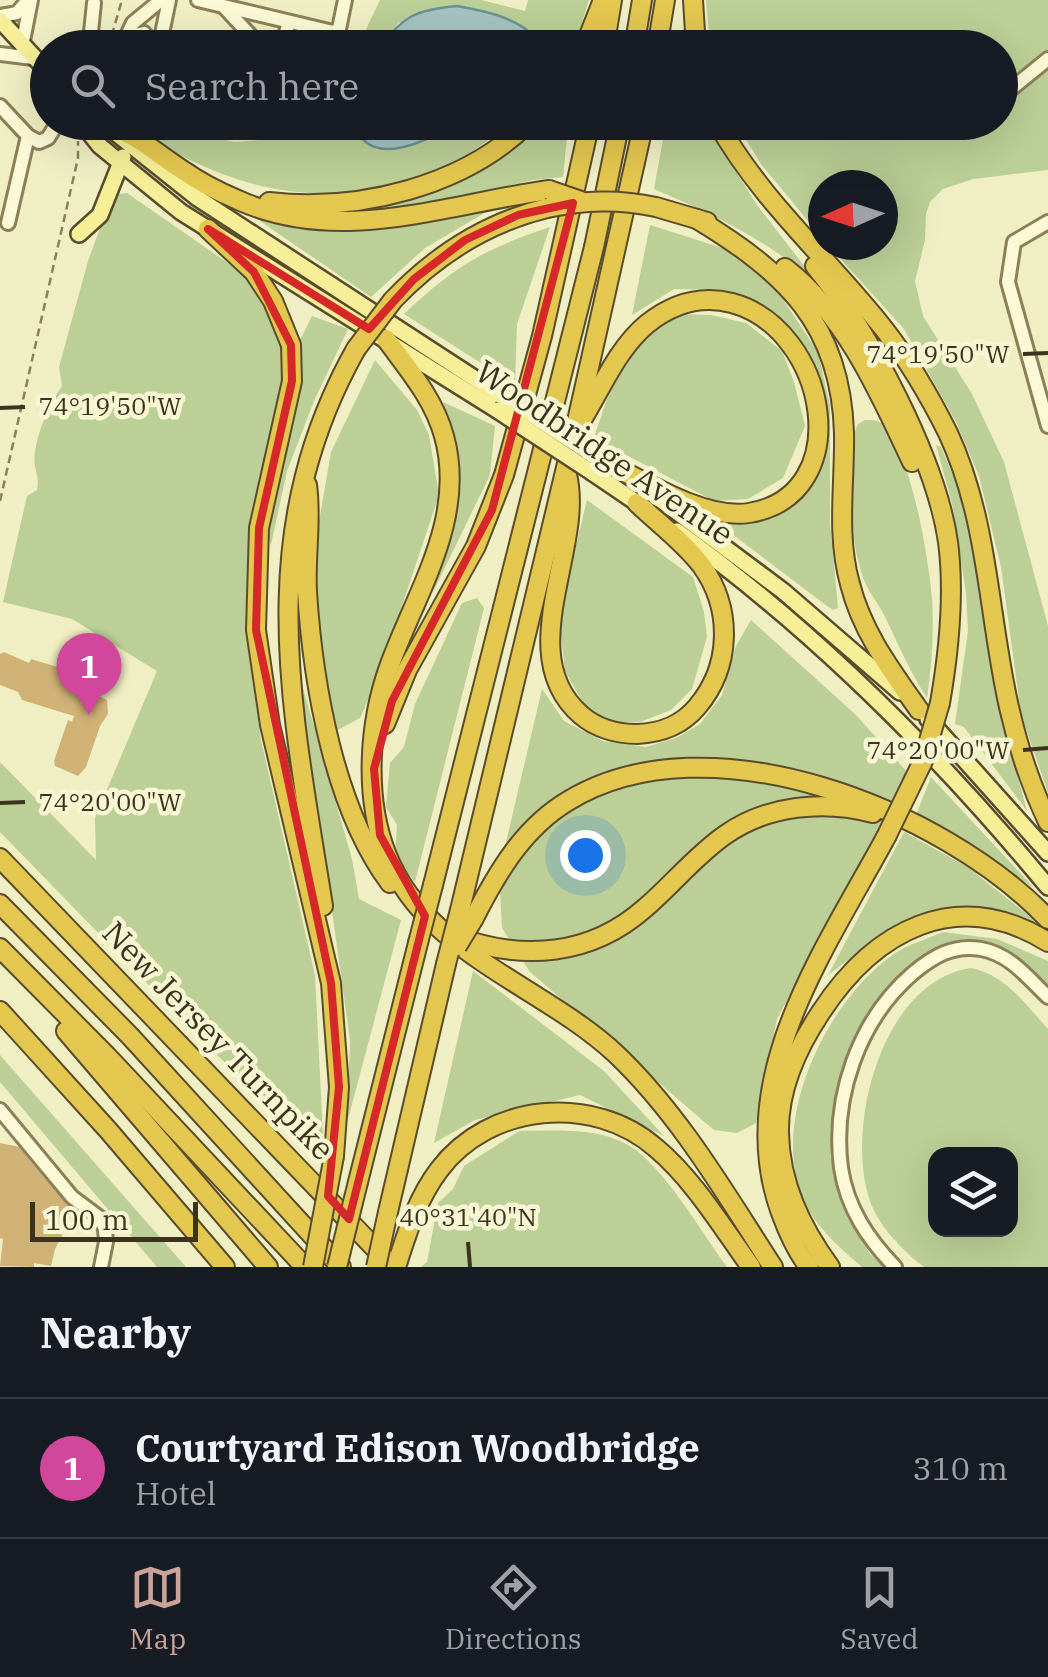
<!DOCTYPE html>
<html lang="en">
<head>
<meta charset="utf-8">
<style>
	body { margin:0; font-family:"IBM Plex Serif",serif; background:#242831; color:#f1f3f6 }
	.controls { position:absolute; right:30px; bottom:30px; display:grid; overflow:hidden; border-radius:20px; box-shadow:0 10px 40px #0002 }
	.controls button { width:90px; height:90px; display:grid; place-items:center; padding:0; border:0; border-bottom:2px solid #363941; background:#171b24; color:#f1f3f6; font:50px sans-serif }
	.compass { position:absolute; left:808px; top:170px; width:90px; height:90px; border-radius:50%; background:#171b24; box-shadow:0 10px 40px #0002; rotate:267deg }
	.scale { position:absolute; left:30px; bottom:25px; width:168px; box-sizing:border-box; padding-left:10px; border:5px solid #3b331d; border-top:0; font-size:28px; line-height:35px; white-space:nowrap; color:#3b331d; -webkit-text-stroke:8px #f7f6d3; paint-order:stroke }
	.you { position:absolute; left:585px; top:855px; width:35px; height:35px; margin:-25px; border:8px solid #fff; border-radius:50%; background:#1a73e8; box-shadow:0 0 0 15px #1a73e833 }
	.badge { display:grid; place-items:center; width:65px; height:65px; border-radius:50%; background:#cca398; color:#fff; font-size:32px; font-weight:700 }
	.pin { position:absolute; translate:-50% -82px; filter:drop-shadow(0 2px 5px #0008) }
	.pin::after { content:''; position:absolute; top:52px; width:35px; height:30px; background:inherit; clip-path:polygon(0 0,100% 0,50% 100%) }
	.list { margin:0; padding:0; list-style:none }
	h2 { display:flex; justify-content:space-between; align-items:center; height:130px; margin:0; padding:0 40px; font-size:42px }
	h2 small { font-size:32px; font-weight:400; color:#9ea1a6 }
	.list li { display:grid; grid-template-columns:65px 1fr auto; gap:30px; align-items:center; box-sizing:border-box; height:140px; padding:0 40px; border-top:2px solid #363941 }
	.list b { display:block; font-size:38px; white-space:nowrap }
	.list p { margin:0; font-size:32px; white-space:nowrap; color:#9ea1a6 }
	.list em { font-size:32px; font-style:normal; color:#9ea1a6 }
	.icon { flex:none; width:55px; height:55px; fill:none; stroke:currentColor; stroke-width:2; stroke-linecap:round; stroke-linejoin:round }
	.map { position:relative; flex:none; width:1048px; height:1267px; overflow:hidden }
	.search { position:absolute; background:#171b24; box-shadow:0 10px 40px #0002; left:30px; right:30px; top:30px; height:110px; display:flex; align-items:center; gap:25px; box-sizing:border-box; padding:0 35px; border-radius:55px; color:#9ea1a6; font-size:38px }
	.sheet { height:270px; background:#171b24 }
	nav { display:flex; justify-content:space-around; align-items:center; box-sizing:border-box; height:140px; border-top:2px solid #363941; background:#171b24; font-size:28px; color:#9ea1a6 }
	nav a { display:grid; justify-items:center; gap:5px }
	nav .on { color:#cca398 }
	.map>svg:first-child { display:block }
	.green { fill:#bbcf96; fill-rule:evenodd }
	.water { fill:#a5c3c1; stroke:#6b9292; stroke-width:2.5 }
	.building { fill:#d1b276 }
	.lines { fill:none; stroke-linecap:round; stroke-linejoin:round }
	.minor-casing { stroke:#8c8058; stroke-width:18 }
	.major-casing { stroke:#594c2d; stroke-width:20 }
	.highway-casing { stroke:#594c2d; stroke-width:22 }
	.path { stroke:#8c8058; stroke-width:2.5; stroke-dasharray:8 5; stroke-linecap:butt }
	.minor { stroke:#fbf9d6; stroke-width:12 }
	.major { stroke:#f6ef98; stroke-width:15 }
	.highway { stroke:#e4c74f; stroke-width:18 }
	.major-bridge-casing { stroke:#594c2d; stroke-width:20; stroke-linecap:butt }
	.highway-bridge-casing { stroke:#594c2d; stroke-width:22; stroke-linecap:butt }
	.major-bridge { stroke:#f6ef98; stroke-width:15 }
	.highway-bridge { stroke:#e4c74f; stroke-width:18 }
	.marked { fill:none; stroke:#d62828; stroke-width:8; stroke-linejoin:round }
	.ticks { fill:none; stroke:#3b331d; stroke-width:4 }
	.labels { text-anchor:middle; dominant-baseline:central; stroke-width:9; stroke-linejoin:round; paint-order:stroke }
	.street-label { font-size:32px; fill:#3b331d; stroke:#f7f6d3 }
	.ticks-label { font-size:25px; text-anchor:middle; fill:#3b331d; stroke:#f7f6d3; stroke-width:9; stroke-linejoin:round; paint-order:stroke }
</style>
</head>
<body>
<div class="map">
<svg width="1048" height="1267" viewBox="0 0 1048 1267">
	<rect width="100%" height="100%" fill="#f0eec3"/>
	<g class="green">
		<path d="M380 0H481L525 11 528 0H589C576 39 581 47 536 47L529 30 488 11 398 23 379 47 357 48Z"/>
		<path d="M706 0H1048V170L973 179 943 189 930 202 926 214 925 240 915 281 923 316 972 394 1004 462 1048 626V793L1021 714 1001 567 979 476 957 424 904 329 828 245H883V185H823V239L761 164 736 123 1000 122V48L710 47Z"/>
		<path d="M355 122 356 129 512 123C490 138 467 158 441 168 337 212 249 196 154 141L162 126 234 142 321 136 325 123Z"/>
		<path d="M666 123H705L757 205 822 289C774 243 715 215 654 189Z"/>
		<path d="M552 126 568 127 563 177 533 180 379 216 361 211 446 185Z"/>
		<path d="M127 193 248 277 275 322 285 354 283 379 248 547V649L261 740 315 975 324 1156 218 1056 0 832V762L96 860 95 818 157 671 72 619 3 602 27 496 37 490C39 480 37 476 35 466 31 445 50 402 62 386L59 367 88 261 110 201 119 194Z"/>
		<path d="M488 211 425 248 371 297 257 219 297 227 354 229Z"/>
		<path d="M650 225 729 250 778 292 818 352 830 406V523L838 608 833 610 827 606 723 527 773 518 801 493 819 384 813 365 803 346 777 315 720 290 674 289 632 315Z"/>
		<path d="M550 227 517 324 515 385 404 314C455 266 484 249 550 227Z"/>
		<path d="M671 314 711 315 746 323 782 351 794 382 805 426 783 478 748 499 714 501 594 438C613 381 621 351 671 314Z"/>
		<path d="M312 316 348 329 314 401 287 471 271 545 264 526 296 395 299 342Z"/>
		<path d="M375 360 417 410 429 435 439 495 378 678 360 718 334 732 312 562 331 452Z"/>
		<path d="M443 402 495 426 490 475 433 592 457 496 456 451Z"/>
		<path d="M865 420C874 420 880 420 886 427 912 460 928 555 932 598 934 631 932 665 927 698 910 672 900 648 887 621 881 606 870 595 864 580 847 535 852 478 855 431L858 424Z"/>
		<path d="M936 445 941 447 957 485 977 561 1006 733 1027 811 964 727 955 724 968 631 966 593 952 503Z"/>
		<path d="M587 500 693 577 704 612 707 637 692 689 671 710 640 722H613L586 708 565 671 559 616Z"/>
		<path d="M477 598 484 608 415 882 395 856 397 825 386 807 390 763 404 747 415 704 462 603Z"/>
		<path d="M751 620 856 715 908 773 777 1019 756 1123 737 1133 714 1130 530 972 502 928 499 872 542 689 564 721 603 741 646 747 676 738 700 724 722 695 736 646Z"/>
		<path d="M299 674 352 859 359 899 401 920 347 1123 350 1040Z"/>
		<path d="M931 777 1034 888 916 815Z"/>
		<path d="M904 832 966 866 1042 926 956 908 898 923 828 975Z"/>
		<path d="M943 932 997 939 1048 961V986L1000 947 943 945 897 977 846 1062 830 1155 847 1217 870 1254 885 1267H862C843 1251 822 1232 809 1211 763 1132 824 1002 894 954 908 944 927 939 943 932Z"/>
		<path d="M971 968C1006 975 1025 1004 1048 1029V1267H924C901 1249 876 1224 868 1195 847 1121 883 981 971 968ZM936 1154H1010V1230H936Z"/>
		<path d="M473 971 604 1071 664 1136 580 1095 475 1120 434 1143Z"/>
		<path d="M0 1055 186 1267H157L0 1082Z"/>
		<path d="M519 1131C553 1131 596 1127 628 1145 665 1167 701 1232 727 1267H421L427 1262 438 1203 453 1189 464 1166Z"/>
	</g>
	<g class="water">
		<path d="M457 6C485 11 516 17 536 38V47H379C405 15 416 10 457 6Z"/>
		<path d="M355 123V122L455 123C429 141 367 171 355 123Z"/>
	</g>
	<g class="building">
		<path d="M218 34 224 40 236 38 241 41 240 48H200L208 44 211 36Z"/>
		<path d="M4 652 29 663 31 659 61 668 59 671 73 677 72 681 98 690 96 695 107 700 108 714 100 726 86 767 78 776 55 766 54 761 68 720 72 722 74 716 22 700 18 692 0 685V654Z"/>
		<path d="M0 1143 20 1147 75 1210 55 1249 51 1266 34 1263V1267L0 1266 3 1239 0 1238Z"/>
	</g>
	<g class="lines">
		<g class="minor-casing">
			<g id="minor">
				<path d="M198 0 333 32 339 29 345 0"/>
				<path d="M225 8 262 48"/>
				<path d="M0 16 17 13 28 0"/>
				<path d="M125 37 144 33 156 48"/>
				<path d="M22 46 31 0"/>
				<path d="M84 48 91 32 94 3"/>
				<path d="M121 48 133 23 161 0"/>
				<path d="M159 48 169 0"/>
				<path d="M273 48 285 36 289 22"/>
				<path d="M0 54 33 58"/>
				<path d="M1000 98 1048 59"/>
				<path d="M0 106 28 136 39 142 48 138 58 122"/>
				<path d="M1048 222 1014 242 1008 282 1048 426"/>
				<path d="M8 223 28 136"/>
				<path d="M0 1110 72 1197 100 1218 105 1229 106 1242 101 1267"/>
				<path d="M895 1267C868 1239 847 1208 841 1168 832 1098 858 1021 912 974 932 957 953 944 981 949 1010 954 1028 978 1048 997"/>
			</g>
		</g>
		<g class="major-casing">
			<g id="major">
				<path d="M0 20 48 72"/>
				<path d="M81 122 100 146 181 212 497 410"/>
				<path d="M112 130 196 197 500 395"/>
				<path d="M79 234 100 215 123 157"/>
				<path d="M593 473 646 509"/>
				<path d="M653 494 783 591 900 692"/>
				<path d="M677 531C817 632 938 754 1048 887"/>
				<path d="M928 719 1048 853"/>
			</g>
		</g>
		<g class="highway-casing">
			<g id="highway">
				<path d="M693 0 696 48"/>
				<path d="M584 48 603 0"/>
				<path d="M604 48 612 0"/>
				<path d="M634 48 642 0"/>
				<path d="M657 48 665 0"/>
				<path d="M717 122C761 201 829 259 884 329 909 361 930 397 948 433 989 521 988 615 1009 707 1018 747 1031 786 1048 822"/>
				<path d="M105 124C136 133 157 154 184 171 201 183 219 192 238 200 340 246 446 204 549 190"/>
				<path d="M269 202C358 212 464 187 529 122"/>
				<path d="M656 207 707 222"/>
				<path d="M697 219C784 272 841 323 844 433 845 484 836 534 850 584 862 632 891 670 919 710"/>
				<path d="M208 229 254 272 273 301 291 345 292 381 259 528 256 630 270 725 331 983 339 1087 334 1156"/>
				<path d="M815 266C869 331 936 459 948 542 955 595 949 651 940 703"/>
				<path d="M785 268C846 315 880 394 912 462"/>
				<path d="M393 300C436 255 485 223 547 208"/>
				<path d="M386 339C408 369 434 399 444 436 467 518 416 592 389 667 369 723 364 796 386 853 424 953 542 985 616 1054 680 1115 725 1193 773 1267"/>
				<path d="M583 418C602 387 618 348 647 324 672 304 701 295 732 303 828 329 858 495 749 513 703 520 640 479 600 459"/>
				<path d="M567 475C585 547 511 654 581 715 596 728 617 734 637 734 661 733 681 726 697 707 731 667 733 610 702 566 685 543 658 523 637 503"/>
				<path d="M307 485C312 519 305 556 307 592 313 684 334 808 390 883"/>
				<path d="M385 724 407 670 476 546 504 475 542 336 590 122"/>
				<path d="M0 858 393 1267"/>
				<path d="M433 885 594 247 620 122"/>
				<path d="M0 904 130 1036 341 1267"/>
				<path d="M323 906C292 708 251 536 356 349"/>
				<path d="M460 910 575 430 644 122"/>
				<path d="M474 918C497 873 523 828 568 801 709 715 944 810 1048 919"/>
				<path d="M457 937C523 961 591 956 645 908 672 885 695 856 725 835 768 805 823 800 873 813"/>
				<path d="M0 948 107 1056 305 1267"/>
				<path d="M0 1011 108 1130 225 1267"/>
				<path d="M66 1031 268 1267"/>
				<path d="M358 1182 418 943"/>
				<path d="M388 1212 446 964"/>
				<path d="M396 1267C407 1233 417 1199 439 1170 489 1103 593 1093 656 1148 694 1180 722 1227 751 1267"/>
				<path d="M809 1267C796 1251 788 1232 781 1213 732 1079 825 950 886 837"/>
				<path d="M830 1267C801 1227 780 1184 779 1133 778 1090 797 1048 821 1012 874 931 956 885 1048 942"/>
			</g>
		</g>
		<g class="path">
			<path d="M108 48 122 0"/>
			<path d="M0 501 78 158V141"/>
		</g>
		<use href="#minor" class="minor"/>
		<use href="#major" class="major"/>
		<use href="#highway" class="highway"/>
		<g class="major-bridge-casing">
			<g id="major-bridge">
				<path d="M500 395 600 459"/>
				<path d="M497 410 593 473"/>
			</g>
		</g>
		<g class="highway-bridge-casing">
			<g id="highway-bridge">
				<path d="M549 190 581 201"/>
				<path d="M547 208C585 200 618 199 656 207"/>
				<path d="M356 349 393 300"/>
				<path d="M886 837 923 761 940 703"/>
				<path d="M418 943 433 885"/>
				<path d="M457 946 474 918"/>
				<path d="M446 964 460 910"/>
				<path d="M313 1267 334 1156"/>
				<path d="M337 1267 358 1182"/>
				<path d="M376 1267 388 1212"/>
			</g>
		</g>
		<use href="#major-bridge" class="major-bridge"/>
		<use href="#highway-bridge" class="highway-bridge"/>
	</g>
	<path class="marked" d="M573 203 492 510 392 701 374 769 380 835 425 916 349 1219 328 1196 339 1087 331 983 256 630 259 528 292 381 291 345 254 272 208 229 369 329 414 279 465 240 518 215Z"/>
	<path class="ticks" d="M1023 354 1048 353M0 408 25 407M1023 750 1048 748M0 803 25 802M468 1242 470 1267"/>
	<g class="labels">
		<g class="street-label">
			<text transform="translate(605 452) rotate(34)">Woodbridge Avenue</text>
			<text transform="translate(219 1040) rotate(46)">New Jersey Turnpike</text>
		</g>
	</g>
	<g class="ticks-label">
		<text x="938" y="363">74°19'50"W</text>
		<text x="110" y="415">74°19'50"W</text>
		<text x="938" y="759">74°20'00"W</text>
		<text x="110" y="811">74°20'00"W</text>
		<text x="468" y="1226">40°31'40"N</text>
	</g>
</svg>
<div class="controls">
<button><svg class="icon" aria-label="layers" viewBox="0 0 24 24"><path d="M12 4l9 5-9 5-9-5zM3 14l9 5 9-5"/></svg></button>
</div>
<svg class="compass" viewBox="-18 -18 36 36"><path d="M0-13l5 13h-10z" fill="#e53935"/><path d="M0 13l5-13h-10z" fill="#9ea1a6"/></svg>
<div class="scale">100 m</div>
<div class="you"></div>
<div class="pin badge" style="left:89px;top:715px;background:#d1479c">1</div>
<div class="search"><svg class="icon" aria-label="search" viewBox="0 0 24 24"><circle cx="10" cy="10" r="6"/><path d="M15 15l6 6"/></svg>Search here</div>
</div>
<section class="sheet">
<h2>Nearby<small></small></h2>
<ul class="list">
<li><span class="badge" style="background:#d1479c">1</span><div><b>Courtyard Edison Woodbridge</b><p>Hotel</p></div><em>310 m</em></li>
</ul>
</section>
<nav>
<a class="on"><svg class="icon" aria-label="map" viewBox="0 0 24 24"><path d="M3 6l6-2 6 2 6-2v14l-6 2-6-2-6 2zM9 4v14M15 6v14"/></svg>Map</a>
<a><svg class="icon" aria-label="directions" viewBox="0 0 24 24"><path d="M12 3l9 9-9 9-9-9zM9 14v-3h6M13 9l2 2-2 2"/></svg>Directions</a>
<a><svg class="icon" aria-label="saved" viewBox="0 0 24 24"><path d="M7 4h10v16l-5-4-5 4z"/></svg>Saved</a>
</nav>
</body>
</html>
